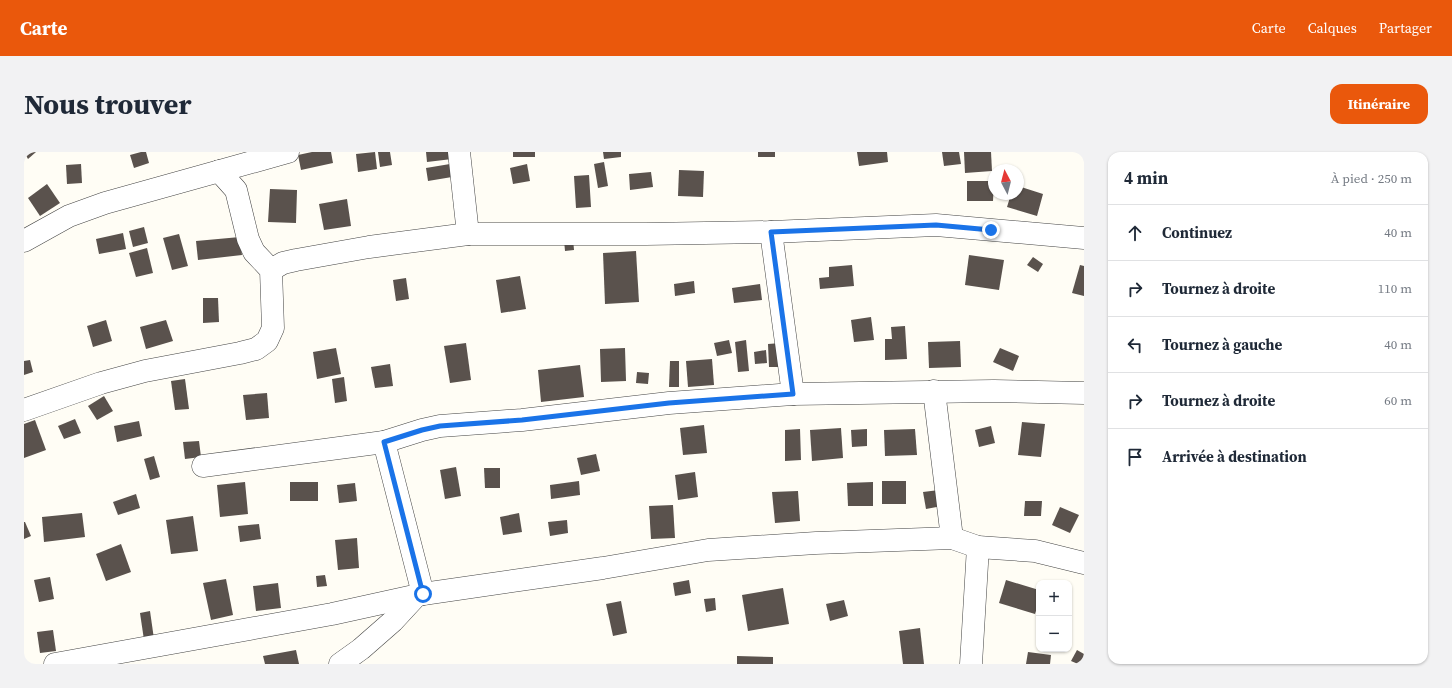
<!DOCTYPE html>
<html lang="fr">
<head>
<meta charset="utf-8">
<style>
	body { margin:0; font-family:"Source Serif 4",serif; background:#f2f2f3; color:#1f2937 }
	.controls { position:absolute; right:12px; bottom:12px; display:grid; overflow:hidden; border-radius:8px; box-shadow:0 1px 3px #0004 }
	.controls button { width:36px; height:36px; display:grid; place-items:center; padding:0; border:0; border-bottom:1px solid #e0e1e3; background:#fff; color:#1f2937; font:20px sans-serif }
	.compass { position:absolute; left:964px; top:12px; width:36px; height:36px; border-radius:50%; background:#fff; box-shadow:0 1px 3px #0004; rotate:353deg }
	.stop { position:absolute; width:12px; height:12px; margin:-9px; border:3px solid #1a73e8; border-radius:50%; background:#fff }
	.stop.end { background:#1a73e8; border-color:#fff; box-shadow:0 1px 4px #0008 }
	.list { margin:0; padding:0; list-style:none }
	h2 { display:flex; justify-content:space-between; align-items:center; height:52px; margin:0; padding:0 16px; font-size:17px }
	h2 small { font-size:13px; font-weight:400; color:#747a83 }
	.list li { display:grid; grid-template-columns:26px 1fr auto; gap:12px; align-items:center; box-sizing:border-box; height:56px; padding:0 16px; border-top:1px solid #e0e1e3 }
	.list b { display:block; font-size:15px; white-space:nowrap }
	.list em { font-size:13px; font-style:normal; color:#747a83 }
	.icon { flex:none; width:22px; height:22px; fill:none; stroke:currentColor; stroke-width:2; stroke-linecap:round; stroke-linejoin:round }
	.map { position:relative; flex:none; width:1060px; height:512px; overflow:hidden; border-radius:12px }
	header { display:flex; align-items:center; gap:24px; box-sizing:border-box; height:56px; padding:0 20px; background:#ea580c; color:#fff }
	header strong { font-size:19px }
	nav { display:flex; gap:22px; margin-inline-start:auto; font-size:14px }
	.intro { display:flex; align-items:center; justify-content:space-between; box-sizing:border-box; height:96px; padding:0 24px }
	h1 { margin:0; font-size:28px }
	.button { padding:10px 18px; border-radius:12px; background:#ea580c; color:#fff; font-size:14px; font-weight:700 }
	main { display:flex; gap:24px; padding:0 24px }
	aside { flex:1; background:#fff; border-radius:12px; box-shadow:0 1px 3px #0004 }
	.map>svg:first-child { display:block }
	.building { fill:#5a524d }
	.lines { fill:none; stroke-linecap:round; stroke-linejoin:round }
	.street-casing { stroke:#444; stroke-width:23 }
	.street { stroke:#fff; stroke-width:22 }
	.route { stroke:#1a73e8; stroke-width:5 }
</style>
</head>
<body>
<header>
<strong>Carte</strong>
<nav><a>Carte</a><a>Calques</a><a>Partager</a></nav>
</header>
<div class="intro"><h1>Nous trouver</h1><a class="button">Itinéraire</a></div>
<main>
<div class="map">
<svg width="1060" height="512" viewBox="0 0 1060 512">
	<rect width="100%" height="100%" fill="#fffdf5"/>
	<g class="building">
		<path d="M0 0H12L4 7Z"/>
		<path d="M117 0H122L125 11 110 16 106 3Z"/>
		<path d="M288 0H307L309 11 277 18 274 3Z"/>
		<path d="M351 0 353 17 334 20 332 2Z"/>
		<path d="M354 0H366L368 13 356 15Z"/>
		<path d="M402 0H427L428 7 403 10Z"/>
		<rect x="489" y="0" width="22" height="5"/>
		<path d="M579 0H597V5L580 7Z"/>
		<rect x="734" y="0" width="17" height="5"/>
		<path d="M833 0H863L864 10 835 14Z"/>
		<path d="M918 0H935L937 12 920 14Z"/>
		<path d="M940 0H967L968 19 941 21Z"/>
		<path d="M580 10 584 34 574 36 570 12Z"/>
		<path d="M57 12 58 31 43 32 42 13Z"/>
		<path d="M426 12 428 25 404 29 402 16Z"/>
		<path d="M503 12 506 29 489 32 486 16Z"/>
		<path d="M655 18 680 19 679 45 654 44Z"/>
		<path d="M627 20 629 35 606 38 605 22Z"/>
		<path d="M565 23 567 55 552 56 550 24Z"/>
		<path d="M943 29H970L969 49H943Z"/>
		<path d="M23 32 36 51 16 64 4 46Z"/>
		<path d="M994 34 1019 42 1013 64 983 55 987 42H994Z"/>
		<path d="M246 37 273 38 272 71 244 70Z"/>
		<path d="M323 47 327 74 300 78 295 52Z"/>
		<path d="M120 75 124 91 109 95 105 79Z"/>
		<path d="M99 81 102 97 75 102 72 87Z"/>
		<path d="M155 82 164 114 148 118 139 86Z"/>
		<path d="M216 85 218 103 174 108 172 89Z"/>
		<path d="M549 87 550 98 541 99 540 88Z"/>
		<path d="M123 96 129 121 112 125 105 101Z"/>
		<path d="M612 99 615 150 581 152 579 101Z"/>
		<path d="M945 103 980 108 975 138 941 133Z"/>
		<path d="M1009 105 1019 112 1014 120 1003 113Z"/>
		<path d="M828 113 830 134 796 137 795 126 805 125V115Z"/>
		<path d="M1056 113 1060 114V144L1048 141Z"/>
		<path d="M496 124 502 157 477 161 472 128Z"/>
		<path d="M382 126 385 147 372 149 369 128Z"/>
		<path d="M670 129 671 141 651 144 650 132Z"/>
		<path d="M736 132 738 148 710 151 708 136Z"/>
		<path d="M179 146H194L195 170 179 171Z"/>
		<path d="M847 165 850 188 830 190 827 168Z"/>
		<path d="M82 168 88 189 69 195 63 174Z"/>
		<path d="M142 168 149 189 122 197 116 175Z"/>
		<path d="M881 174 883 207 861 208V187H868L867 175Z"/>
		<path d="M705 188 708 201 693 204 690 191Z"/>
		<path d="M722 188 725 219 714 220 711 190Z"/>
		<path d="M936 189 937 215 905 216 904 190Z"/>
		<path d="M442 191 447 228 426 231 420 194Z"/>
		<path d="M757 191 759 215H745L744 192Z"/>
		<path d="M312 196 317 222 293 227 289 200Z"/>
		<path d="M601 196 602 229 577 230 576 197Z"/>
		<path d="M976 196 995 204 989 219 969 210Z"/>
		<path d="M742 198 743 211 731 212 730 200Z"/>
		<path d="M688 207 690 233 664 235 662 209Z"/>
		<path d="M6 208 9 220 0 223V209Z"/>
		<path d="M646 209H655V235H645Z"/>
		<path d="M366 212 369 234 351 236 347 215Z"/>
		<path d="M556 213 560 245 517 250 514 218Z"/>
		<path d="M613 220 625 221 624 232 612 231Z"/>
		<path d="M320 225 323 249 311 251 308 227Z"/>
		<path d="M161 227 165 257 151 258 147 229Z"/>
		<path d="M243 241 245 266 222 268 219 243Z"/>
		<path d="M80 244 89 259 73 268 64 254Z"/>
		<path d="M51 267 57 281 40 287 34 274Z"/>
		<path d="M11 268 22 298 0 306V272Z"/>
		<path d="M115 269 118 284 93 290 90 274Z"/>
		<path d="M998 270 1021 272 1017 305 994 303Z"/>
		<path d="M680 273 683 301 659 303 656 276Z"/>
		<path d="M967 274 971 291 955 295 951 278Z"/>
		<path d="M817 276 819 306 788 309 786 278Z"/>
		<path d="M776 277 777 308 761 309V278Z"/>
		<path d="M843 277V294L828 295 827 278Z"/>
		<path d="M891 277 893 303 861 304 860 278Z"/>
		<path d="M175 289 177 305 161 307 159 290Z"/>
		<path d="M572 302 576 319 557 323 553 306Z"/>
		<path d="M130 304 136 325 126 328 120 307Z"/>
		<path d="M432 315 437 344 421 347 416 318Z"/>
		<path d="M460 316H476V336H461Z"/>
		<path d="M671 320 674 345 654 348 651 323Z"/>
		<path d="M555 329 556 343 527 347 526 333Z"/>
		<rect x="858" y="329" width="24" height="23"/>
		<path d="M221 330 224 362 196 365 193 333Z"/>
		<rect x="266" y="330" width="28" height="19"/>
		<path d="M849 330V354H824L823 331Z"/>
		<path d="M331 331 333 349 315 351 313 333Z"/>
		<path d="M915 338 918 354 902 357 899 340Z"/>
		<path d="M774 339 776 369 751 371 748 340Z"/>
		<path d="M112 342 116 356 94 363 89 350Z"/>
		<path d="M1001 349H1018L1017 364H1000Z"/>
		<path d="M649 353 651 386 627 387 625 354Z"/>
		<path d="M1036 355 1055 363 1046 381 1028 373Z"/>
		<path d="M58 361 61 385 20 390 18 365Z"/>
		<path d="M495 361 498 380 479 383 476 365Z"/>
		<path d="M169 364 174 399 147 402 142 368Z"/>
		<path d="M543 368 544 381 526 384 524 370Z"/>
		<path d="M0 370H1L7 384 0 387Z"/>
		<path d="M235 372 237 387 216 390 214 374Z"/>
		<path d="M333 386 335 416 314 418 311 388Z"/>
		<path d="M97 392 107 420 82 429 72 402Z"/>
		<path d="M301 423 303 434 293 435 292 424Z"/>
		<path d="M26 425 30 447 15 450 10 428Z"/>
		<path d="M202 427 209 463 187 468 179 431Z"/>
		<path d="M665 428 667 441 651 444 649 431Z"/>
		<path d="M982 428 1015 438V449L1011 462 975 451Z"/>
		<path d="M254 431 257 456 232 459 229 434Z"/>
		<path d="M759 436 765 472 724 479 718 443Z"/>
		<path d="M691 446 692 458 682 460 680 447Z"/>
		<path d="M820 448 824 464 806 469 802 452Z"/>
		<path d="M597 449 603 481 589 484 582 452Z"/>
		<path d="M126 459 130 487 120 488 116 461Z"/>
		<path d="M896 476 900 512H879L875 479Z"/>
		<path d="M29 478 32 499 16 501 13 480Z"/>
		<path d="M272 498 275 512H241L239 504Z"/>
		<path d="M1053 498 1060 502V512H1054L1047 509Z"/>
		<path d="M1004 500 1027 503 1026 512H1002Z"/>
		<path d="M713 504 749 505V512H713Z"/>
	</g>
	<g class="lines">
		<g class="street-casing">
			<g id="street">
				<path d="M435 0 444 82"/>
				<path d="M747 80 769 242"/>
				<path d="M0 89 45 64 81 51 264 0"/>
				<path d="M247 118 259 111 272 108 345 95 444 82H622L747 80 912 73 1060 86"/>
				<path d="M910 239 928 386"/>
				<path d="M0 258 77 231 121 219 216 201 232 197 243 189 249 176 247 118 230 100 224 87 212 38 195 19"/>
				<path d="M179 314 360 290 398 278 416 274 498 268 645 251 769 242 970 239 1060 241"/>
				<path d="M31 512 308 462 399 442 579 416 684 398 792 391 928 386 954 395 1011 399 1060 411"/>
				<path d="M316 512 337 497 369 469 393 443 399 442 360 290"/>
				<path d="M947 512 954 395"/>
			</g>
		</g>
		<use href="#street" class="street"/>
	</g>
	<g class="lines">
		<path class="route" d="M399 442 360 290 398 278 416 274 498 268 645 251 769 242 747 80 912 73 967 78"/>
	</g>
</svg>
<div class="controls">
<button>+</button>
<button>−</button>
</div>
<svg class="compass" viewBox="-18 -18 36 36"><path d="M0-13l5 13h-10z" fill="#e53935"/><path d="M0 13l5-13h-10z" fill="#747a83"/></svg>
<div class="stop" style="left:399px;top:442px"></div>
<div class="stop end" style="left:967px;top:78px"></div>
</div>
<aside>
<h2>4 min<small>À pied · 250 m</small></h2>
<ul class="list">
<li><svg class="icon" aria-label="ahead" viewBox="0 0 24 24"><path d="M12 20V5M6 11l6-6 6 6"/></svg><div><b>Continuez</b></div><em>40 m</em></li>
<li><svg class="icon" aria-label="right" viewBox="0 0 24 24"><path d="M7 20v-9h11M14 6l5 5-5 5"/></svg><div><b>Tournez à droite</b></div><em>110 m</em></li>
<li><svg class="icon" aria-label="left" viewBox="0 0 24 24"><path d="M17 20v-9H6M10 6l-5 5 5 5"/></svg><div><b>Tournez à gauche</b></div><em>40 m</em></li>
<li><svg class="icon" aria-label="right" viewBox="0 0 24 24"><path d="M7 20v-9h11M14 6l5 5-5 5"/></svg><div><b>Tournez à droite</b></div><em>60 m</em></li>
<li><svg class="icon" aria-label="arrive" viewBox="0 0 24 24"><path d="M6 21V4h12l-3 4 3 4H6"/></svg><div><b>Arrivée à destination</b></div></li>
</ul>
</aside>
</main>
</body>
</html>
